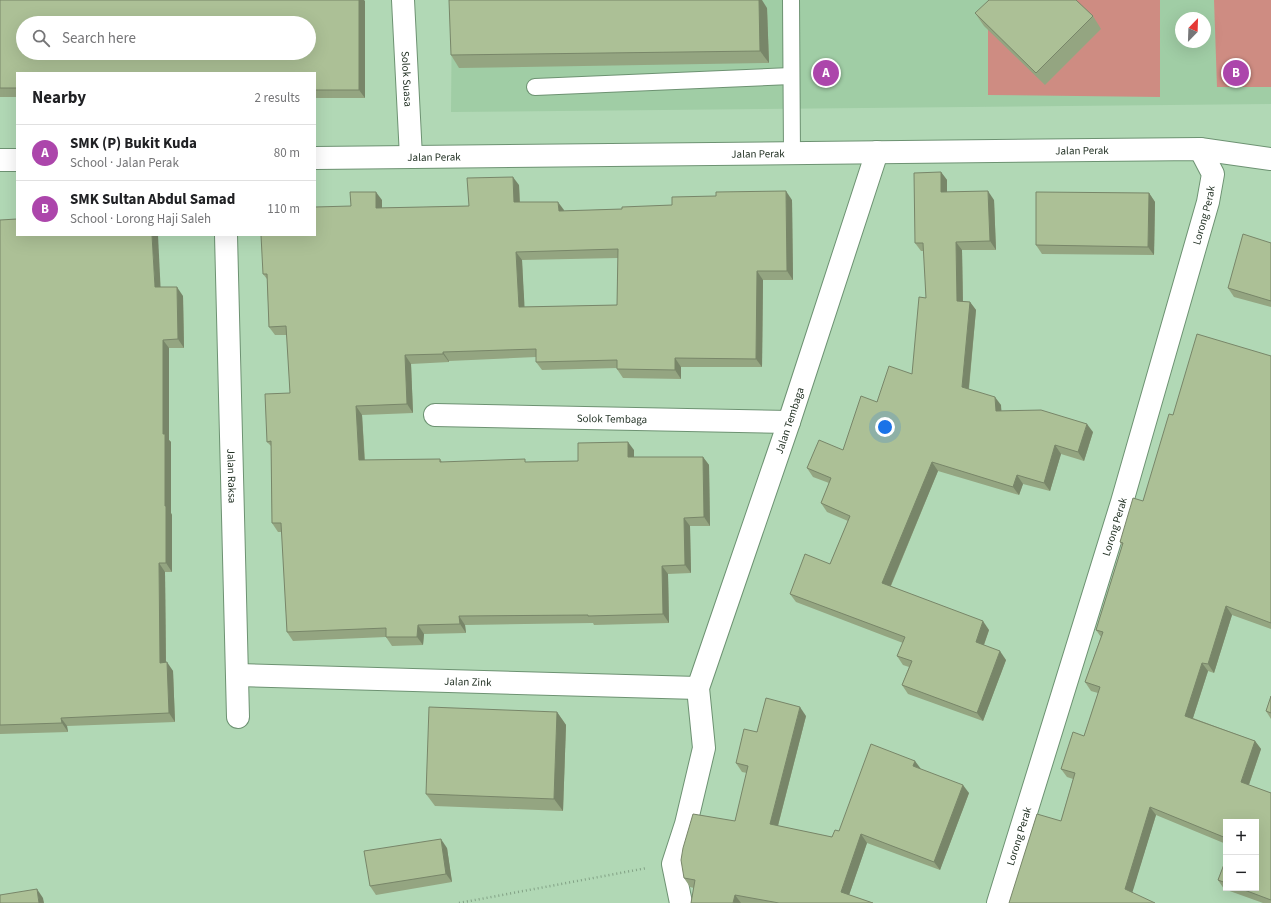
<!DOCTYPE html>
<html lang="en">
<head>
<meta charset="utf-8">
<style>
	body { margin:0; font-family:"Source Sans 3",sans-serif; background:#f2f2f2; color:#202124 }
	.controls { position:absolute; right:12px; bottom:12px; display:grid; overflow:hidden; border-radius:0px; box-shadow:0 4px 16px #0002 }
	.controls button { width:36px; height:36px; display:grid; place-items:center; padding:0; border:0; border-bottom:1px solid #e0e0e0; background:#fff; color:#202124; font:20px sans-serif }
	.compass { position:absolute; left:1175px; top:12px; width:36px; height:36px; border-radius:50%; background:#fff; box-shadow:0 4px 16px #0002; rotate:23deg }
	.you { position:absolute; left:885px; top:427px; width:14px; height:14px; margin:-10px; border:3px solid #fff; border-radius:50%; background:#1a73e8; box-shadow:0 0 0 6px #1a73e833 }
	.badge { display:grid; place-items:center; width:26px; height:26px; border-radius:50%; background:#ac46ab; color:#fff; font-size:13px; font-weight:700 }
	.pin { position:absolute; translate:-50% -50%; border:2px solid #fff; box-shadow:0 1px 4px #0006 }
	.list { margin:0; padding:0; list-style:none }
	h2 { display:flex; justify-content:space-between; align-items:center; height:52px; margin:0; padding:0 16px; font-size:17px }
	h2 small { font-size:13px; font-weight:400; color:#757577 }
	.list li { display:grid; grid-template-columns:26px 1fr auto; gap:12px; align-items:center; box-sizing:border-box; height:56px; padding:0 16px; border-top:1px solid #e0e0e0 }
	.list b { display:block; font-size:15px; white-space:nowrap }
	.list p { margin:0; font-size:13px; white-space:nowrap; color:#757577 }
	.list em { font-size:13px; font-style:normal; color:#757577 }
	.icon { flex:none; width:22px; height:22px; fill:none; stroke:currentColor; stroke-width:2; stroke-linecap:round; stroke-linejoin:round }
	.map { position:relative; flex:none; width:1271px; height:903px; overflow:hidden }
	.search { position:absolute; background:#fff; box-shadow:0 4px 16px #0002; left:16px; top:16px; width:300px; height:44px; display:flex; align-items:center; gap:10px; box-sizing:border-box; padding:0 14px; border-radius:22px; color:#757577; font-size:15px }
	.panel { position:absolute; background:#fff; box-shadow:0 4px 16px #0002; left:16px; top:72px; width:300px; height:164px; border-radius:0px }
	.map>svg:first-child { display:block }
	.built { fill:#a0cda5; fill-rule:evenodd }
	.green { fill:#ce8c82 }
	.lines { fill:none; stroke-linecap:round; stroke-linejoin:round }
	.lane-casing { stroke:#6d9272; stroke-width:18 }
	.street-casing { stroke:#6d9272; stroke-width:24 }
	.path { stroke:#82a185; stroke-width:2.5; stroke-dasharray:1 3; stroke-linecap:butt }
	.lane { stroke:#fff; stroke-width:16 }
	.street { stroke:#fff; stroke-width:22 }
	.wall { fill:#94a581; fill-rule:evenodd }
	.shaded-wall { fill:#788669 }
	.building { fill:#acc096; stroke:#788669; fill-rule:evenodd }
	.labels { text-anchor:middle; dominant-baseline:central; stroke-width:3; stroke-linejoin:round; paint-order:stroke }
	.street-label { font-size:11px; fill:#233225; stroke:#b1d8b5 }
</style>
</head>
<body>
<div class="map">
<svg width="1271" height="903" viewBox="0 0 1271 903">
	<rect width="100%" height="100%" fill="#b1d8b5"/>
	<path class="built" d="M452 0H1271V104L451 112ZM1181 18H1205V42H1181Z"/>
	<g class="green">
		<path d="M988 0H1160V97L988 95Z"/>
		<path d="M1214 0H1271V87H1217Z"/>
	</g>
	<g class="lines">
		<g class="lane-casing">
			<g id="lane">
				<path d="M791 0 792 153"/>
				<path d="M535 87 791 76"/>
			</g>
		</g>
		<g class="street-casing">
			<g id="street">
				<path id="s1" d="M403 0 411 157"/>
				<path id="s2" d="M315 158 1200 149 1271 159"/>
				<path d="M0 160H17"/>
				<path id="s3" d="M226 235 238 717"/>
				<path id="s4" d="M435 415 789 422"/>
				<path id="s5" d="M237 675 698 688"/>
				<path id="s6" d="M681 903 673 864 686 824 704 748 698 688 789 422 877 152"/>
				<path id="s7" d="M998 903 1122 502 1208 202 1213 174 1200 149"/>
			</g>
		</g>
		<path class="path" d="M459 903 647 868"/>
		<use href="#lane" class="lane"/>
		<use href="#street" class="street"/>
	</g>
	<g class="wall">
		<path d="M0 0 365 1V98H315V73H17V97H0Z"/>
		<path d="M767 8 769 63 459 68 451 55Z"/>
		<path d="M975 13 1093 16 1101 29 1045 85 984 26Z"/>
		<path d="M941 172 947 180V192L994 200 996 250H962L963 301 970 302 976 310 969 389 1001 405V411L1093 432 1084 461 1061 454 1050 491 1023 484 1019 495 938 471 891 586 989 630 984 645 1006 660 983 721 908 694 902 685 909 667 903 665 897 656 903 643 796 602 790 594 830 564 848 521 827 512 821 503 829 483 813 477 807 468 843 450 877 402 912 374 926 298 924 251H921L915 243Z"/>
		<path d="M519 185 520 202 564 210V211L622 209 672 205 792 200 793 280H763L762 367H681V379L623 378 617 369V368L542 370 536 362V357L449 361V362L411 364 413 413 362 415 365 460 440 459 442 462H527L578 461 634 450V457H703L709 465 710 526H690L691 573 668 574 669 623 594 625 593 623 465 625 466 633 424 634 423 645 392 646 386 637 293 641 287 632 282 532H278L272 523 271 446 267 442 290 393 287 335H275L269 327 267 279 263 274 351 206 382 200V208L469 206ZM618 258 617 305 524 307 522 260Z"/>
		<path d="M1149 193 1155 202 1154 255 1042 254 1036 245Z"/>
		<path d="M0 220 161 287 183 296 184 348H169V440L171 442V513L172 515V572H165L166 662 173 671 175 722 67 726 68 732 0 734Z"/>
		<path d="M1271 243V307L1234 297 1228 288Z"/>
		<path d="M1271 356V629L1232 615 1214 673 1208 671 1193 718 1255 741 1261 749 1249 785 1271 793V903H1263L1224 889 1218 880 1226 859V888H1256L1226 822V844L1156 815 1132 892 1009 903 1061 821 1073 779 1067 777 1061 769 1084 736 1098 693 1091 691 1085 682 1101 637 1096 630 1122 546 1120 542 1143 501 1173 415Z"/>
		<path d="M1271 696V719L1266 711Z"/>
		<path d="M557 712 566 725 563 811 435 806 426 794Z"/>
		<path d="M806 716 778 826 832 837 839 831 920 769 969 793 940 870 867 843 849 895 873 903H691L694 888 690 887 684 878 735 821 747 773 742 772 736 763 757 732Z"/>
		<path d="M447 848 452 882 376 895 370 886Z"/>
	</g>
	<g class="shaded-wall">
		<path d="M359 0H364L365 1V98L359 90Z"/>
		<path d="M756 0H762L767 8 769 63 760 51Z"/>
		<path d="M941 172 947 180V201L941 192Z"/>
		<path d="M513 177 519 185 520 211 514 202Z"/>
		<path d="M786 191 792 200 793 280 787 271Z"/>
		<path d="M988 191 994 200 996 250 990 241Z"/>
		<path d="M376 192 382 200V216L376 208Z"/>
		<path d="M1149 193 1155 202 1154 255 1148 247Z"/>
		<path d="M558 202 564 210 565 220 559 211Z"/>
		<path d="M152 235H158L161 296 155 287Z"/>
		<path d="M956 242 962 250 963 309 957 301Z"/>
		<path d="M516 252 522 260 525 315 519 307Z"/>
		<path d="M757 271 763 280 762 367 756 359Z"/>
		<path d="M177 287 183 296 184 348 178 339Z"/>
		<path d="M970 302 976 310 968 395 962 387Z"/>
		<path d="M163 340 169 348V440L171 442V513L172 515V572L166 563 163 434Z"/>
		<path d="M443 352 449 361V362L443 354Z"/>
		<path d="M405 355 411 364 413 413 407 404Z"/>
		<path d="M675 358 681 367V379L675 370Z"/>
		<path d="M995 397 1001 405 1002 419 996 411Z"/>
		<path d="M356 406 362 415 365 469 359 460Z"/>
		<path d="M1087 424 1093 432 1084 461 1078 452Z"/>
		<path d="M628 442 634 450V466L628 457Z"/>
		<path d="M1055 445 1061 454 1050 491 1044 483Z"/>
		<path d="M703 457 709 465 710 526 704 517Z"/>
		<path d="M932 462 938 471 888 592 882 583Z"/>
		<path d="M1017 475 1023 484 1019 495 1013 487Z"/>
		<path d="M684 518 690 526 691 573 685 565Z"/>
		<path d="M159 563 165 572 166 671 160 663Z"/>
		<path d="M662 566 668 574 669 623 663 614Z"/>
		<path d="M1226 606 1232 615 1214 673 1208 664Z"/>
		<path d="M459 616 465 625 466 633 460 624Z"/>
		<path d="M983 621 989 630 982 650 976 642Z"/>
		<path d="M418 625 424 634 423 645 417 637Z"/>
		<path d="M1000 651 1006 660 983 721 977 713Z"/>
		<path d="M167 662 173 671 175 722 169 713Z"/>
		<path d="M1202 663 1208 671 1191 724 1185 716Z"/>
		<path d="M800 707 806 716 776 833 770 824Z"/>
		<path d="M557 712 566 725 563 811 554 799Z"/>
		<path d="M61 718 67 726 68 732 62 723Z"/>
		<path d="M1255 741 1261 749 1247 790 1241 782Z"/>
		<path d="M915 761 921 769 913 766Z"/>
		<path d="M963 785 969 793 940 870 934 862Z"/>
		<path d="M1150 807 1156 815 1131 897 1125 889Z"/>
		<path d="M861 834 867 843 847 901 841 892Z"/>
		<path d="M441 839 447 848 452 882 446 874Z"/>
		<path d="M37 889 43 898 44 903H39Z"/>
		<path d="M735 895 741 903H733Z"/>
	</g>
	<g class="building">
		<path d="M0 0H359V90H315V73H17V88H0ZM23 23H309V53H23Z"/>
		<path d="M449 0H759L760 51 451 55Z"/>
		<path d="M989 0H1076L1093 16 1036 73 975 13Z"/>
		<path d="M941 172V192L988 191 990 241 956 242 957 301 970 302 962 387 995 397 996 411 1041 410 1087 424 1078 452 1055 445 1044 483 1017 475 1013 487 932 462 882 583 983 621 976 642 1000 651 977 713 902 685 912 661 897 656 905 637 790 594 805 554 830 564 850 516 821 503 831 478 807 468 819 440 843 450 861 396 877 402 889 366 912 374 919 297 926 298 923 243H915L914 173Z"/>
		<path d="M513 177 514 202H558L559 211 622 209V207L672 205V197L716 196V192L786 191 787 271H757L756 359 675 358V370L617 369V360L536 362V349L443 352V354L405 355 407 404 356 406 359 460 440 459V462L525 459V462L578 461V443L628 442V457H703L704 517 684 518 685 565 662 566 663 614 588 616V615L459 616 460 624 418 625 417 637H386V628L287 632 281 523H272L271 441 267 442 265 394 290 393 286 326 269 327 267 274H263L261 235H315V207L351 206 350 192H376V208L469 206 467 178ZM618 249 617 305 519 307 516 252Z"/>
		<path d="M1036 192 1149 193 1148 247 1036 245Z"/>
		<path d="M17 219V235H152L155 287H177L178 339 163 340V434H165V506H166V563H159L160 663 167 662 169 713 61 718 62 723 0 725V220Z"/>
		<path d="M1243 234 1271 243V301L1228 288Z"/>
		<path d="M1197 334 1271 356V623L1226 606 1208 664 1202 663 1185 716 1255 741 1241 782 1271 793V900L1239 888H1256V822H1226V838L1150 807 1125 889 1155 903H1009L1037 814 1061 821 1075 773 1061 769 1073 732 1084 736 1100 687 1085 682 1103 632 1096 630 1123 543 1120 542 1133 498 1143 501 1169 414 1173 415Z"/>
		<path d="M1271 696V713L1266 711Z"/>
		<path d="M766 698 800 707 770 824 832 837 835 830 839 831 871 744 915 761 913 766 963 785 934 862 861 834 841 892 873 903H779L735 895 733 903H691L695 880 684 878 681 860 683 848 693 814 735 821 748 766 736 763 744 729 757 732Z"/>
		<path d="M429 707 557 712 554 799 426 794Z"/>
		<path d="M441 839 446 874 370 886 364 851Z"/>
		<path d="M1226 859V883L1218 880Z"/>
		<path d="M37 889 39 903H0V895Z"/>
	</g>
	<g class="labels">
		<g class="street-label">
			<text stroke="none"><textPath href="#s1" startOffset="79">Solok Suasa</textPath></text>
			<text stroke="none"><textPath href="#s2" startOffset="767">Jalan Perak</textPath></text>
			<text stroke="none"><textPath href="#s2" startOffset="443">Jalan Perak</textPath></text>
			<text stroke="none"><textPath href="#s2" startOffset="119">Jalan Perak</textPath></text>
			<text stroke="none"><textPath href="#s7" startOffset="718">Lorong Perak</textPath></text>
			<text stroke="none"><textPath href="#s4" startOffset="177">Solok Tembaga</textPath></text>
			<text stroke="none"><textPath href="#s6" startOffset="503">Jalan Tembaga</textPath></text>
			<text stroke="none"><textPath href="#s3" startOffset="241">Jalan Raksa</textPath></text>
			<text stroke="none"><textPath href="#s7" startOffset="394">Lorong Perak</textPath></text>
			<text stroke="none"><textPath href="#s5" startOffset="231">Jalan Zink</textPath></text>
			<text stroke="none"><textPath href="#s7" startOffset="70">Lorong Perak</textPath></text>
		</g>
	</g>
</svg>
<div class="controls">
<button>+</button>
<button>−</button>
</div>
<svg class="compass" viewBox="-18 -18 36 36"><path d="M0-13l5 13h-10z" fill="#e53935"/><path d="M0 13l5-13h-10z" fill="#757577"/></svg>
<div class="you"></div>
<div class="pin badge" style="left:826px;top:73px">A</div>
<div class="pin badge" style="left:1236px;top:73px">B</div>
<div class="search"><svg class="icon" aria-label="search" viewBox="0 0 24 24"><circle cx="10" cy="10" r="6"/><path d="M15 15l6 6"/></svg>Search here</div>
<section class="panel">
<h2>Nearby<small>2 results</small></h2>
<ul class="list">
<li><span class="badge">A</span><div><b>SMK (P) Bukit Kuda</b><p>School · Jalan Perak</p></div><em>80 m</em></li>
<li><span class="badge">B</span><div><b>SMK Sultan Abdul Samad</b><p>School · Lorong Haji Saleh</p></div><em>110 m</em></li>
</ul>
</section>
</div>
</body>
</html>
